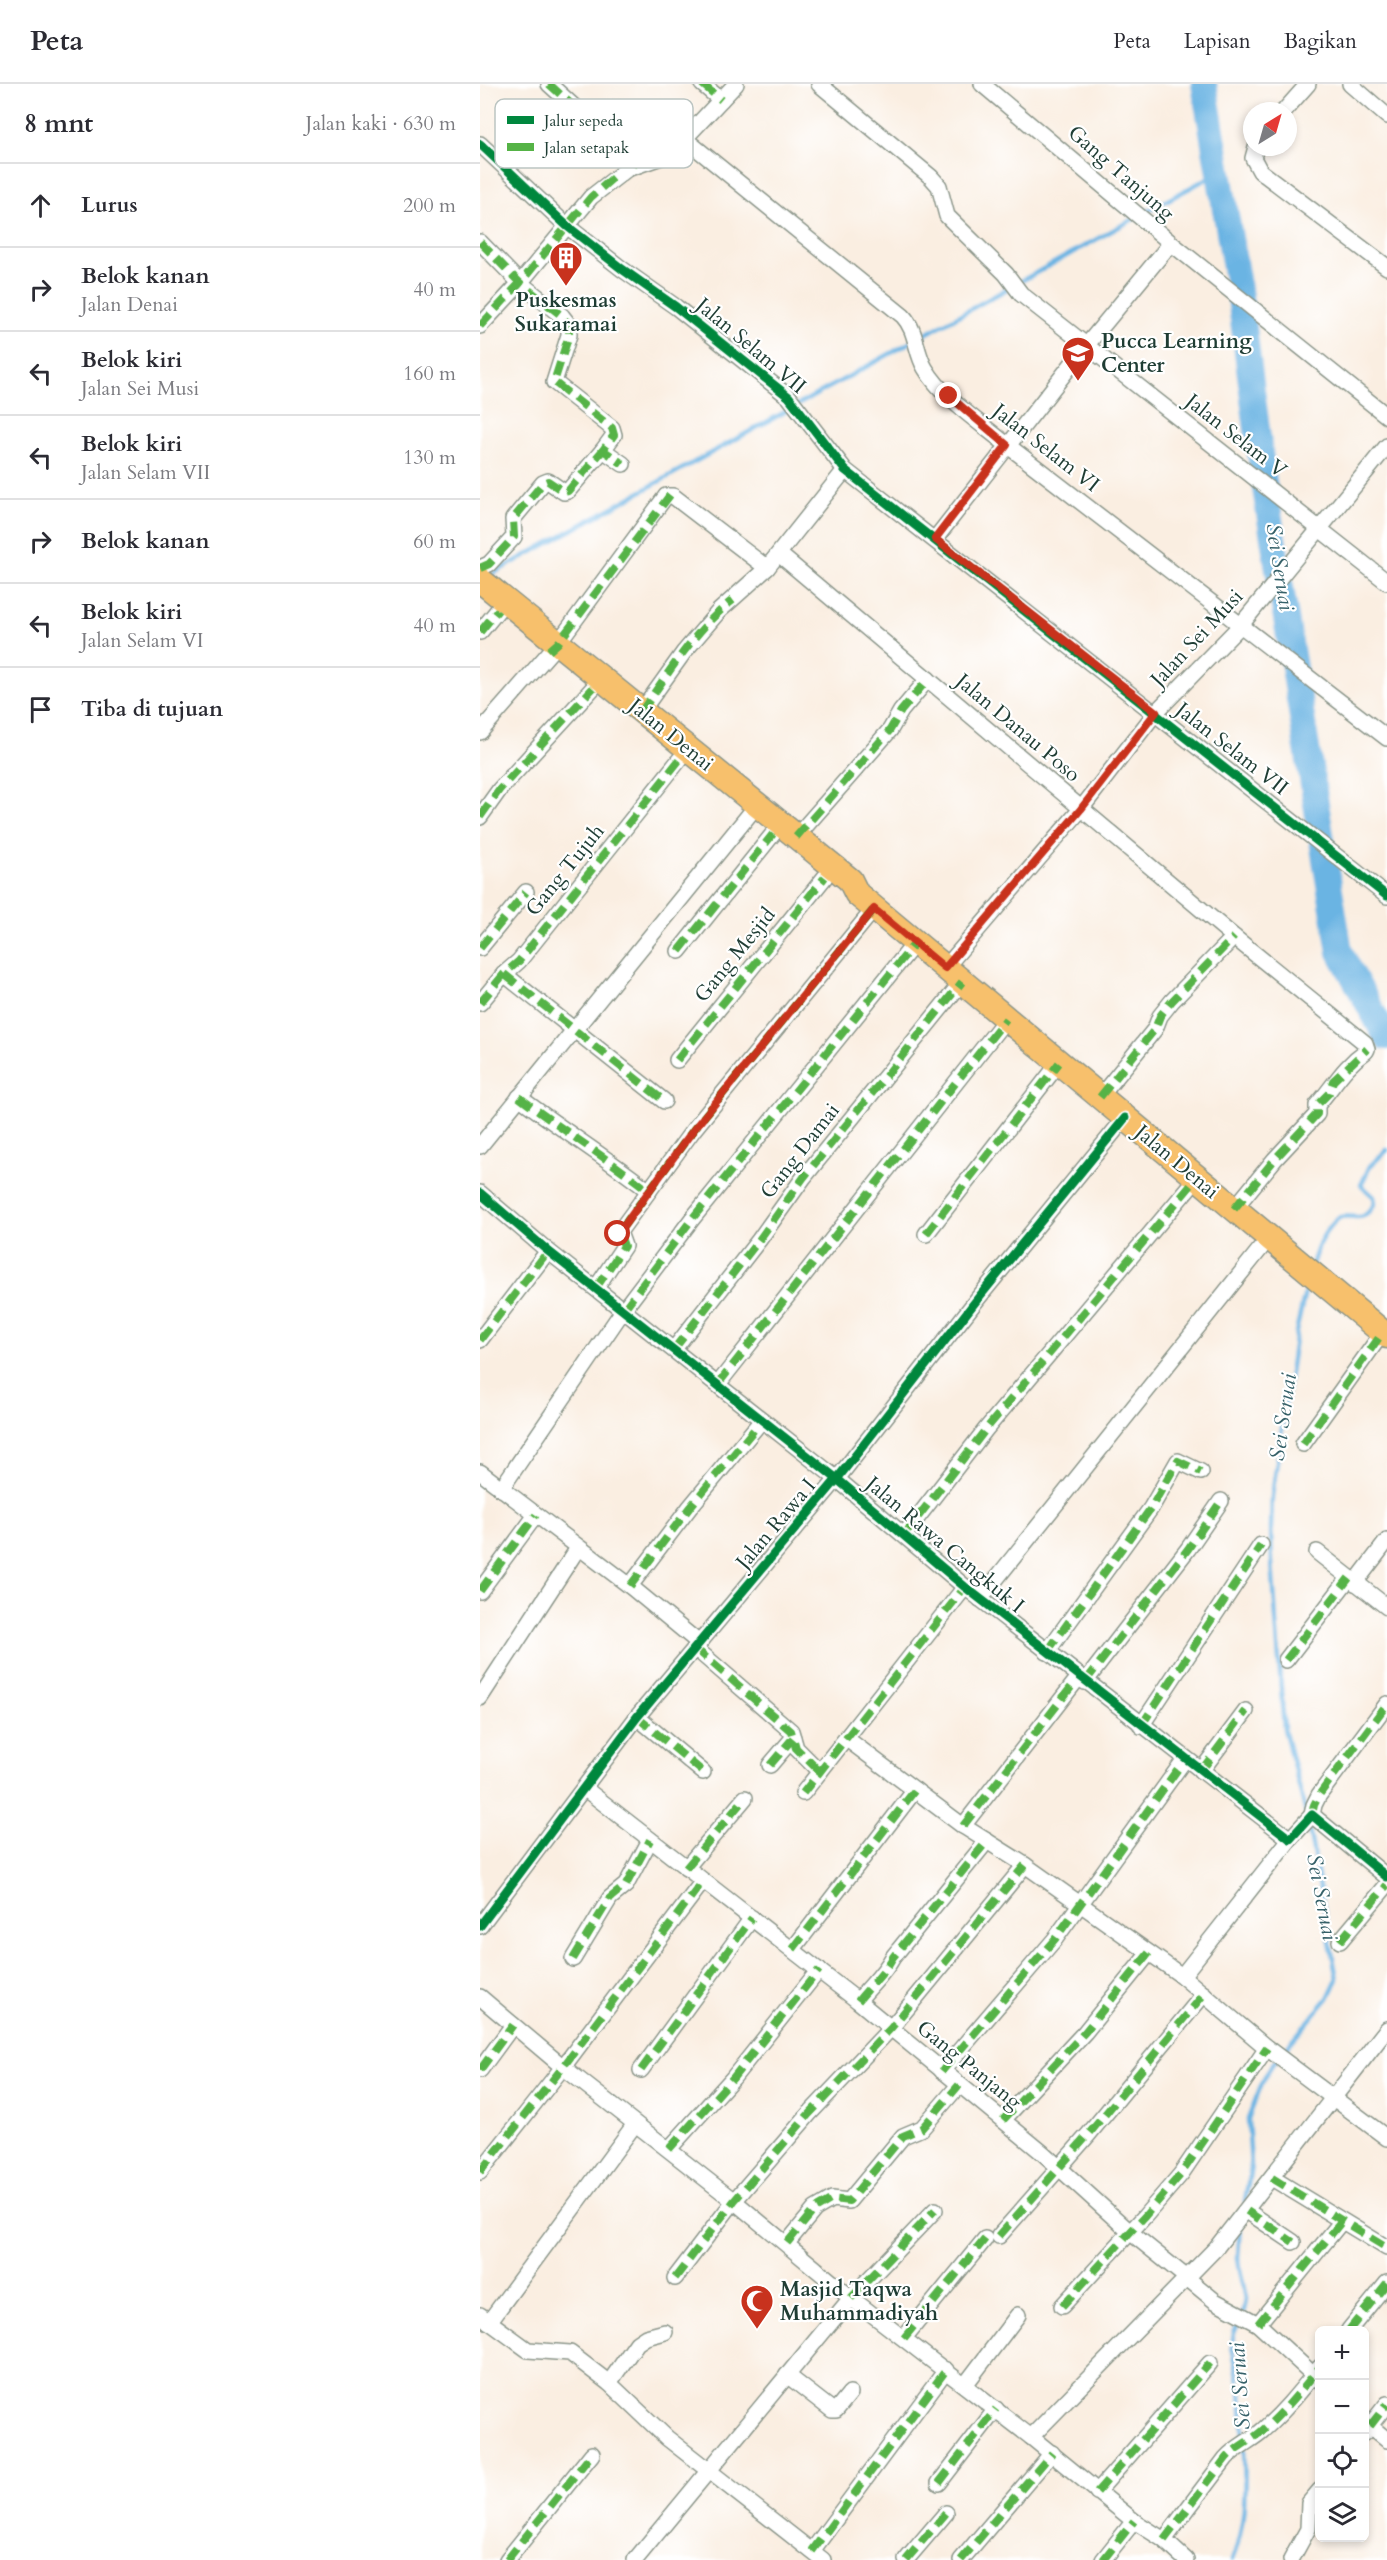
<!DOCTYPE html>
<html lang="id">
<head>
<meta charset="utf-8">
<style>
	body { margin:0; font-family:Cardo,serif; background:#f7f7f7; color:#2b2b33 }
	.controls { position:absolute; right:18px; bottom:18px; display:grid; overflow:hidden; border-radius:9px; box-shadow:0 3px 9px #0003 }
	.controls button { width:54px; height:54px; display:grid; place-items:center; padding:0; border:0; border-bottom:2px solid #e1e1e2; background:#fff; color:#2b2b33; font:30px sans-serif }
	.compass { position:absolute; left:763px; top:18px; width:54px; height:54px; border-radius:50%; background:#fff; box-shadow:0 3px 9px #0003; rotate:37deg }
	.stop { position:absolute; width:18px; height:18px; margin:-14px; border:4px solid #c8321e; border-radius:50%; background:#fff }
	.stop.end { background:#c8321e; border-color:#fff; box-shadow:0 2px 6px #0008 }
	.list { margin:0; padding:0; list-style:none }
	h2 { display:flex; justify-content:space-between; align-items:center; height:78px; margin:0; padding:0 24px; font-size:26px }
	h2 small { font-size:20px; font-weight:400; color:#7c7c81 }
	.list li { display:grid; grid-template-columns:39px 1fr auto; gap:18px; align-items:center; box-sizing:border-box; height:84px; padding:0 24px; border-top:2px solid #e1e1e2 }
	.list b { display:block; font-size:22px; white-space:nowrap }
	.list p { margin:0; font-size:20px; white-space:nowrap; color:#7c7c81 }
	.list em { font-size:20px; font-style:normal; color:#7c7c81 }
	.icon { flex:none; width:33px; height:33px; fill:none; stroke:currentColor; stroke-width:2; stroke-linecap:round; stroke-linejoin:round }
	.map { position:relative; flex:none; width:907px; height:2476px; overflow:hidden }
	header { display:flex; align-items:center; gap:36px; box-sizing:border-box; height:84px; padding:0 30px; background:#fff; border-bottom:2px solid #e1e1e2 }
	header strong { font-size:28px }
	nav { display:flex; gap:33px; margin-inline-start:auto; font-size:21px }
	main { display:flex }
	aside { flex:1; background:#fff }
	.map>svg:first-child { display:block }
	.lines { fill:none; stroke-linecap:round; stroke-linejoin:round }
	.stream { stroke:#6bb4e3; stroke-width:4.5 }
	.river { stroke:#6bb4e3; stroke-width:26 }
	.street-casing { stroke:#8c968a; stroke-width:18 }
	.primary-casing { stroke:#8c968a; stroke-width:27 }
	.street { stroke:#fff; stroke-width:15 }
	.primary { stroke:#f7c06c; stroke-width:24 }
	.quiet { stroke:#55b346; stroke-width:8; stroke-dasharray:15 8; stroke-linecap:butt }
	.cycleway-casing { stroke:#fff; stroke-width:13 }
	.cycleway { stroke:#00873e; stroke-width:9 }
	.route { stroke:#c8321e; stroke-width:8 }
	.labels { text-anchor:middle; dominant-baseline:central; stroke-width:4.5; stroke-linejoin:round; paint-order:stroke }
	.street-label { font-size:21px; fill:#1f3d34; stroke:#fff }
	.poi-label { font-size:21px; font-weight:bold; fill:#1f3d34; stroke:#fff; text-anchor:start }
	.water-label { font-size:22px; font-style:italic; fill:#366169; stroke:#fff }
	.key { fill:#fff; stroke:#bcc5c2; stroke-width:1.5 }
	.key-label { font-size:16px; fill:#1f3d34 }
</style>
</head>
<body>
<header>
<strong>Peta</strong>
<nav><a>Peta</a><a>Lapisan</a><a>Bagikan</a></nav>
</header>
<main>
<aside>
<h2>8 mnt<small>Jalan kaki · 630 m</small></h2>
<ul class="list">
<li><svg class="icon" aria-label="ahead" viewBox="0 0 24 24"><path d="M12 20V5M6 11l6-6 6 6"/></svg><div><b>Lurus</b></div><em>200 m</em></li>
<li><svg class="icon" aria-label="right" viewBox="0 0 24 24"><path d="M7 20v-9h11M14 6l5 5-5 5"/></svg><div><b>Belok kanan</b><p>Jalan Denai</p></div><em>40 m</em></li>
<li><svg class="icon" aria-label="left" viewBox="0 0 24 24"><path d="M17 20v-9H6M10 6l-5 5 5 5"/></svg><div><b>Belok kiri</b><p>Jalan Sei Musi</p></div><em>160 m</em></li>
<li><svg class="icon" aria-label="left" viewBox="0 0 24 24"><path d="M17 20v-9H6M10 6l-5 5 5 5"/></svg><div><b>Belok kiri</b><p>Jalan Selam VII</p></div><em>130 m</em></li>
<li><svg class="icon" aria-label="right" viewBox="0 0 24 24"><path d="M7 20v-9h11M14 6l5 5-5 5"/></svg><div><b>Belok kanan</b></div><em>60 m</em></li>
<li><svg class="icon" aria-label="left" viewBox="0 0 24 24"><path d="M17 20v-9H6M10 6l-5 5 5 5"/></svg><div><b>Belok kiri</b><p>Jalan Selam VI</p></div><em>40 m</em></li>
<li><svg class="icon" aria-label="arrive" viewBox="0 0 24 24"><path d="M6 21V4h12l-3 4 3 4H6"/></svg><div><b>Tiba di tujuan</b></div></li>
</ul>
</aside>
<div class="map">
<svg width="907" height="2476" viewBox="0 0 907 2476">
	<rect width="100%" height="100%" fill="#fff"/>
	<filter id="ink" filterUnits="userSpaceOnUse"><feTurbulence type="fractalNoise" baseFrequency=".0167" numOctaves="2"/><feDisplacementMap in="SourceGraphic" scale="12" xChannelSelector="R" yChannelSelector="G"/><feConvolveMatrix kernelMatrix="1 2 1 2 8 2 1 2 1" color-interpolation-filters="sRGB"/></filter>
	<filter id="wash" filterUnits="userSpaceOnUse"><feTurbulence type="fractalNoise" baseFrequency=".008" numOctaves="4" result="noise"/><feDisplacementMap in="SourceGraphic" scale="24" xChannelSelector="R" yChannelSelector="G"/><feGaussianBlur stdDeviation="1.35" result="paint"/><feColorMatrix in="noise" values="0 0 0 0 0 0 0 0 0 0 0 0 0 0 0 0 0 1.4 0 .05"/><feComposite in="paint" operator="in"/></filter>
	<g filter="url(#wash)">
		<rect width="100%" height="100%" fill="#faeee1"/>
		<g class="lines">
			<g class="stream">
				<path d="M662 130 739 88"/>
				<path d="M14 489 655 134"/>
				<path d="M906 953 907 955"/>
				<path d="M832 1181C838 1161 843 1147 860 1133 877 1130 882 1141 895 1119L894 1113 881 1101 890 1082 907 1066"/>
				<path d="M826 1729 804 1645 792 1479 791 1443 792 1412 816 1248 828 1195"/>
				<path d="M765 2117 771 2082 768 2035 782 1999 791 1982 848 1914 857 1895 828 1740"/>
				<path d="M760 2140 758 2175 766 2215 764 2226 754 2249 752 2261 761 2308 764 2355"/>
				<path d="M752 2476C767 2440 765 2402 764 2363"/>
			</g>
			<path class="river" d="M724 0 760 213 783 392 860 868 906 953"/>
		</g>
	</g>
	<g filter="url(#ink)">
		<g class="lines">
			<g class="street-casing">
				<g id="street">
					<path d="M69 0 158 81"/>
					<path d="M222 0 241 16"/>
					<path d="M339 0 451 93 459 102 467 132 526 190 541 210 907 498"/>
					<path d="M502 0 691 159 907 332"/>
					<path d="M870 0 907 32"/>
					<path d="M804 27 828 0"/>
					<path d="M205 55 423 232C437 247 435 267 445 284 463 315 500 338 527 361L907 654"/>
					<path d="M0 60 87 142 142 185 196 223 309 313 365 386 907 812"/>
					<path d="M776 63 773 74 780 87 907 183"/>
					<path d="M0 158 40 199 82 232 89 241V251L74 298 132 344 134 351 123 366 143 380"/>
					<path d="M0 242 40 199 111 113 147 85 190 70 256 0"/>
					<path d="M455 455 606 262 691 159"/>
					<path d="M299 470 754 853 885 959 887 965 886 967C863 983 854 1002 837 1021V1030L795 1075 754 1125"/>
					<path d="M0 484 9 480 34 453 33 435 63 399 68 397 84 408 88 407 123 366"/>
					<path d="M0 548 18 526"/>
					<path d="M161 628 204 568 239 527 287 484 365 386"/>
					<path d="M0 648 78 559 186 412H193L287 484"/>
					<path d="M0 733 20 705 113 604"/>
					<path d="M316 753 410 646 421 627 448 595"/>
					<path d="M0 864 46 808"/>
					<path d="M199 867 293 750"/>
					<path d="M465 884 601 725 676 628 760 542 907 362"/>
					<path d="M24 890 184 1017"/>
					<path d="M0 919 24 890 39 877 200 675"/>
					<path d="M197 976 345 793"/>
					<path d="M39 1013C82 1046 127 1074 169 1107"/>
					<path d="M620 1013 675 945 680 932 692 917 754 853"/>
					<path d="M0 1062 277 721"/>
					<path d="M0 1109 68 1167 357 1395 485 1503 810 1755 832 1731 907 1793"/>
					<path d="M446 1150 579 979"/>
					<path d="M116 1204 144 1162 139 1148 214 1045 394 825"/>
					<path d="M0 1256 68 1167"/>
					<path d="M194 1265 279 1156 324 1093 482 898"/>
					<path d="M238 1300 526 935"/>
					<path d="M823 1360 903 1248"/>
					<path d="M0 1388 150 1502 219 1559"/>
					<path d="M21 1405 144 1225 212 1135 435 859"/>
					<path d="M424 1451 506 1345 717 1094"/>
					<path d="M837 1468 907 1523"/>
					<path d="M875 1499 907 1457"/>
					<path d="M150 1502 210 1423 282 1336"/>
					<path d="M0 1507 56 1431"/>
					<path d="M500 1515 789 1154"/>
					<path d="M215 1564 311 1647 316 1664 340 1688"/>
					<path d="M567 1568 671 1424 698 1377 721 1388"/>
					<path d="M806 1576 869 1494"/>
					<path d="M605 1598 708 1465 741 1417"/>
					<path d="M0 1614 98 1464"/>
					<path d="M157 1633 223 1688"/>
					<path d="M661 1642 781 1461"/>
					<path d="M367 1655 483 1742 545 1781 702 1892 787 1964 907 2054"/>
					<path d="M290 1681 313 1654"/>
					<path d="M721 1687 766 1627"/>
					<path d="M104 1704 378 1917 564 2070 650 2148 707 2194 735 2217 778 2240 840 2297"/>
					<path d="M323 1709 485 1503"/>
					<path d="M832 1731 834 1721 839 1711 907 1620"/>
					<path d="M483 1742 599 1593"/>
					<path d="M206 1784 265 1714"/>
					<path d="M0 1842 157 1633 357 1395 499 1213 645 1034"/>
					<path d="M860 1857 907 1801"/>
					<path d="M313 1865 435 1706"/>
					<path d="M93 1875 130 1814 146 1801 170 1756"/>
					<path d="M702 1892 810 1755"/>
					<path d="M0 1913 83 1983 254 2117 371 2214 551 2353 654 2437 684 2456 706 2476"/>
					<path d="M378 1917C390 1902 404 1890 413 1873L507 1757"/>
					<path d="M0 1986 33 1941"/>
					<path d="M161 1986 272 1834"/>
					<path d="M462 1987 575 1855 705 1675"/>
					<path d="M523 2036 605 1948 669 1869"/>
					<path d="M189 2065 253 1994 339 1886"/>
					<path d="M0 2088 83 1983 223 1797"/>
					<path d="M792 2094 907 2164"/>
					<path d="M767 2127 813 2158"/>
					<path d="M519 2152 608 2051 724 1910"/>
					<path d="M307 2159 335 2125 352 2115 369 2117 423 2052 442 2044 479 2001"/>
					<path d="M195 2194 254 2117 329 2030 411 1944 545 1781"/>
					<path d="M582 2222 665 2132 701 2090 787 1964"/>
					<path d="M0 2231 48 2266 90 2269 129 2299 187 2354 343 2476"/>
					<path d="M9 2238 155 2040"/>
					<path d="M778 2240 862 2137"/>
					<path d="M869 2246 907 2199"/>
					<path d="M424 2254 505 2155"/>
					<path d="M307 2291 352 2326H356L370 2309"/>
					<path d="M129 2299 157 2259 166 2253 185 2248"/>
					<path d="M485 2301 538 2231"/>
					<path d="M884 2337 907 2356"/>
					<path d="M884 2349 907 2320"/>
					<path d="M551 2353 736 2164 907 1945"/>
					<path d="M459 2399 516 2325"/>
					<path d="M617 2408 730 2279"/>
					<path d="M684 2456 746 2374C757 2362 771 2357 783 2346 805 2327 822 2305 840 2283"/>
					<path d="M332 2467 466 2286"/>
					<path d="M27 2476 112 2370"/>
					<path d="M155 2476 371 2214 455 2126"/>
					<path d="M426 2476 466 2429"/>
					<path d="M481 2476 572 2369"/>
					<path d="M623 2476 654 2437"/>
					<path d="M811 2476 828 2445 829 2419 840 2406"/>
				</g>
			</g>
			<g class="primary-casing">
				<path id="primary" d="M0 496 370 796 377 810 907 1252"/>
			</g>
			<use href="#street" class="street"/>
			<use href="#primary" class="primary"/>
			<g class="quiet">
				<path d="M69 0 158 81"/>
				<path d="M222 0 241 16"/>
				<path d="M0 158 40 199 82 232 89 241V251L74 298 132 344 134 351 123 366 143 380"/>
				<path d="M0 242 40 199 111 113 135 92"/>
				<path d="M0 484 9 480 34 453 33 435 63 399 68 397 84 408 88 407 123 366"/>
				<path d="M0 548 18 526"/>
				<path d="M69 567 78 559 190 411"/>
				<path d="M161 628C188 590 215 545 253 516"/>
				<path d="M0 733 20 705 113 604"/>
				<path d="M316 753 410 646 421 627 448 595"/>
				<path d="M0 864 46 808"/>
				<path d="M199 867 293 750"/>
				<path d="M24 890 184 1017"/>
				<path d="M0 919 24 890 39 877 200 675"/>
				<path d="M197 976 345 793"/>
				<path d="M39 1013C82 1046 127 1074 169 1107"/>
				<path d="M620 1013 675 945 680 932 692 917 754 853"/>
				<path d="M754 1125 795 1075 837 1030V1021L849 1009 853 997 887 965"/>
				<path d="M446 1150 579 979"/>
				<path d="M116 1204 144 1162 139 1148 214 1045 394 825"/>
				<path d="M144 1225 212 1135 435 859"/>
				<path d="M0 1256 68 1167"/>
				<path d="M194 1265 279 1156 324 1093 482 898"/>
				<path d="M238 1300 526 935"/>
				<path d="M823 1360 903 1248"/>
				<path d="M424 1451 506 1345 717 1094"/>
				<path d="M150 1502 210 1423 282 1336"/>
				<path d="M0 1507 56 1431"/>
				<path d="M215 1564 311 1647 316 1664 340 1688"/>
				<path d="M567 1568 671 1424 698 1377 721 1388"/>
				<path d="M806 1576 869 1494"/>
				<path d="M605 1598 708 1465 741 1417"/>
				<path d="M157 1633 223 1688"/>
				<path d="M661 1642 781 1461"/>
				<path d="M290 1681 313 1654"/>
				<path d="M721 1687 766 1627"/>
				<path d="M323 1709 485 1503"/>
				<path d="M832 1731 834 1721 839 1711 907 1620"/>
				<path d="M483 1742 599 1593"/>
				<path d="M206 1784 265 1714"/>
				<path d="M860 1857 907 1801"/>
				<path d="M313 1865 435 1706"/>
				<path d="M93 1875 130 1814 146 1801 170 1756"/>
				<path d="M378 1917C390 1902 404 1890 413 1873L507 1757"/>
				<path d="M0 1986 33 1941"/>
				<path d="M161 1986 272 1834"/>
				<path d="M462 1987 575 1855 705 1675"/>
				<path d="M523 2036 605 1948 669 1869"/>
				<path d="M189 2065 253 1994 339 1886"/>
				<path d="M0 2088 83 1983 223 1797"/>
				<path d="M792 2094 907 2164"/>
				<path d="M767 2127 813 2158"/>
				<path d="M519 2152 608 2051 724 1910"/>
				<path d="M307 2159 335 2125 352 2115 369 2117 423 2052 442 2044 479 2001"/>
				<path d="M195 2194 254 2117 329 2030 411 1944 545 1781"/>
				<path d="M371 2214 455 2126"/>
				<path d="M582 2222 665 2132 701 2090 787 1964"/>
				<path d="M778 2240 862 2137"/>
				<path d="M869 2246 907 2199"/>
				<path d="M424 2254 505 2155"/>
				<path d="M890 2342 907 2320"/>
				<path d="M459 2399 516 2325"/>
				<path d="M617 2408 730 2279"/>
				<path d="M684 2456 746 2374C757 2362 771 2357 783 2346 805 2327 822 2305 840 2283"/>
				<path d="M332 2467 466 2286"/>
				<path d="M27 2476 112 2370"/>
				<path d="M426 2476 466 2429"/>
				<path d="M481 2476 572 2369"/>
				<path d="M623 2476 654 2437"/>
			</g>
			<g class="cycleway-casing">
				<g id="cycleway">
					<path d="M0 60 87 142 142 185 196 223 309 313 365 386 907 812"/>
					<path d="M0 1109 68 1167 357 1395 485 1503 810 1755 832 1731 907 1793"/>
					<path d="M0 1842 157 1633 357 1395 499 1213 645 1034"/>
				</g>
			</g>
			<use href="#cycleway" class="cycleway"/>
		</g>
	</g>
	<g class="lines" filter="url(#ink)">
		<path class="route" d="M138 1150 214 1045 394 825 465 884 601 725 676 628 455 455 527 361 469 312"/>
	</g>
	<defs>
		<g id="building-pin" transform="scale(1.725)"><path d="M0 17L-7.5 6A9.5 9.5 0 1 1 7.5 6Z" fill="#c8321e" stroke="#fff"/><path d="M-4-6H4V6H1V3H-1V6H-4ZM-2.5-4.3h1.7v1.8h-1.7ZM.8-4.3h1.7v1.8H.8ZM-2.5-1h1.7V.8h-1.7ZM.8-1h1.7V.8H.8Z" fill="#fff"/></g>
		<g id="school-pin" transform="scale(1.725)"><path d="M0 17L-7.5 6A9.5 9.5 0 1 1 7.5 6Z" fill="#c8321e" stroke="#fff"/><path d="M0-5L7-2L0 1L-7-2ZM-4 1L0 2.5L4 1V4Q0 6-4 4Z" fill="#fff"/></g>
		<g id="mosque-pin" transform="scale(1.725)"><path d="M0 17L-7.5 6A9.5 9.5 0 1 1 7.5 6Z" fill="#c8321e" stroke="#fff"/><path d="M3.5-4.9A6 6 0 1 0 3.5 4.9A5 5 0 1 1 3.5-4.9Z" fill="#fff"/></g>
	</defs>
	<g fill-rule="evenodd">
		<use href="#building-pin" x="86" y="174"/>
		<use href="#school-pin" x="598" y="269"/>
		<use href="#mosque-pin" x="277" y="2217"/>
	</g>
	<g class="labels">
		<g class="street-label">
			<text transform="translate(641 89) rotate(41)">Gang Tanjung</text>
			<text transform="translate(271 262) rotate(40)">Jalan Selam VII</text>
			<text transform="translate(756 352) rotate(38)">Jalan Selam V</text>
			<text transform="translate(566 364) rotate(38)">Jalan Selam VI</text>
			<text transform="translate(717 554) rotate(-47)">Jalan Sei Musi</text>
			<text transform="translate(538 644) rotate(40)">Jalan Danau Poso</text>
			<text transform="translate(191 651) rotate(39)">Jalan Denai</text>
			<text transform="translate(752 665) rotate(38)">Jalan Selam VII</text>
			<text transform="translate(85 786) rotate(-51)">Gang Tujuh</text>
			<text transform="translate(255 871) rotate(-51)">Gang Mesjid</text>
			<text transform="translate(320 1067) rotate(-52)">Gang Damai</text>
			<text transform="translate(697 1078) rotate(40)">Jalan Denai</text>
			<text transform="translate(296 1440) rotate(-50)">Jalan Rawa I</text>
			<text transform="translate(465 1461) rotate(40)">Jalan Rawa Cangkuk I</text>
			<text transform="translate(489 1981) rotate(39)">Gang Panjang</text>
		</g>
		<g class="poi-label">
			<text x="86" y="216" text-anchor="middle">Puskesmas<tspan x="86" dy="24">Sukaramai</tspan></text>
			<text x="621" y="257">Pucca Learning<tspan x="621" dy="24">Center</tspan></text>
			<text x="300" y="2205">Masjid Taqwa<tspan x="300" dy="24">Muhammadiyah</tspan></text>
		</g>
		<g class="water-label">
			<text transform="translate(800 483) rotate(81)">Sei Seruai</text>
			<text transform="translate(803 1333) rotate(-82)">Sei Seruai</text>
			<text transform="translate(842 1813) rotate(79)">Sei Seruai</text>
			<text transform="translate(760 2302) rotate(-94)">Sei Seruai</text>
		</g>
	</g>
	<rect x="15" y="15" width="198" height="69" rx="9" class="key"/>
	<rect x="27" y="32" width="27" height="8" fill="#00873e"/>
	<rect x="27" y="59" width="27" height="8" fill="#55b346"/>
	<g class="key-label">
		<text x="64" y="42">Jalur sepeda</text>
		<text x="64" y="69">Jalan setapak</text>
	</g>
</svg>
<div class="controls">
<button>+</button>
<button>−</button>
<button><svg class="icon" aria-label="locate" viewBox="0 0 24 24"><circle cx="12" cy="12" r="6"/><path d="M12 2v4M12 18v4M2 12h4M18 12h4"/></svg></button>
<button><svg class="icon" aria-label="layers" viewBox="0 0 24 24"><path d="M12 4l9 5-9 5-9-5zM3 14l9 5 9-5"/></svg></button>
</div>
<svg class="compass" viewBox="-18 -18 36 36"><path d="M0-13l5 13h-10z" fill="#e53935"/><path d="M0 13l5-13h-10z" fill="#7c7c81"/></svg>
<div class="stop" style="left:138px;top:1150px"></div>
<div class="stop end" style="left:469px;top:312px"></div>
</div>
</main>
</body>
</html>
